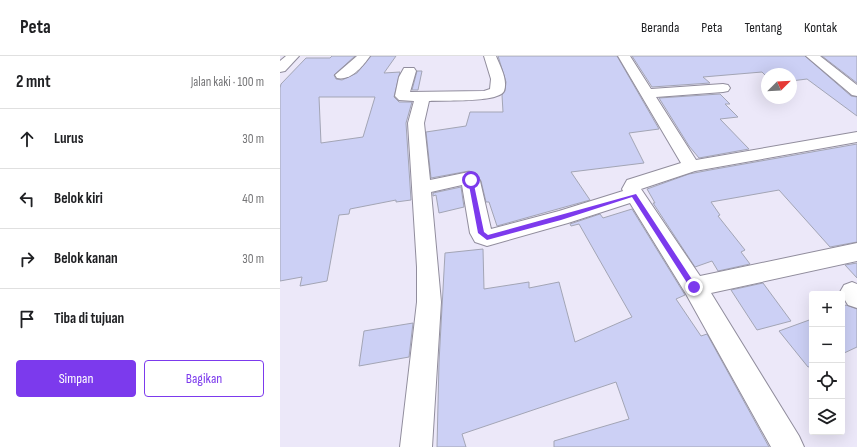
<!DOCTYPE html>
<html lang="id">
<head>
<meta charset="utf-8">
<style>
	body { margin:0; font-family:"Sofia Sans Condensed",sans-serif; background:#f6f6f6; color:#202124 }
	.controls { position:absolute; right:12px; bottom:12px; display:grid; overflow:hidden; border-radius:4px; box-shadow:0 4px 16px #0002 }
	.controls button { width:36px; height:36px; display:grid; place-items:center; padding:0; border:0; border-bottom:1px solid #e0e0e0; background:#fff; color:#202124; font:20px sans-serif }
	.compass { position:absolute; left:481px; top:12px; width:36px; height:36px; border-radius:50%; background:#fff; box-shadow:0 4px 16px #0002; rotate:66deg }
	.stop { position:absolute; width:12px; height:12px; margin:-9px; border:3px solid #7c3aed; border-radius:50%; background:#fff }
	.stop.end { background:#7c3aed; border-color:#fff; box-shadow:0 1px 4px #0008 }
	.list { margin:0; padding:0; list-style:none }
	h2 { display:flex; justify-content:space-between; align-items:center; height:52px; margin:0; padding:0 16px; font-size:17px }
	h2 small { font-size:13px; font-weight:400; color:#757577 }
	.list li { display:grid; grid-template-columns:26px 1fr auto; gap:12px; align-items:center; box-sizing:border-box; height:60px; padding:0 16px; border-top:1px solid #e0e0e0 }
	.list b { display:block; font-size:15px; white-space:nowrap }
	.list em { font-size:13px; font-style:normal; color:#757577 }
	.actions { display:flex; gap:8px; padding:12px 16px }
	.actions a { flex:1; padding:9px 0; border:1px solid #7c3aed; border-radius:4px; text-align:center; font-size:14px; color:#7c3aed }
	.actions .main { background:#7c3aed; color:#fff }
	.icon { flex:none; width:22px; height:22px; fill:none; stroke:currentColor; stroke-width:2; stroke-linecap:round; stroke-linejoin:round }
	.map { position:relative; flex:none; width:577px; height:391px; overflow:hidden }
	header { display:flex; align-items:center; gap:24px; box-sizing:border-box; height:56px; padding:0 20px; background:#fff; border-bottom:1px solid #e0e0e0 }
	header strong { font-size:19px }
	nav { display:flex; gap:22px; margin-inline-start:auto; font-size:14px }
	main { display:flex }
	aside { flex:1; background:#fff }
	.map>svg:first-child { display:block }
	.building { fill:#ccd0f5; stroke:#a3a5b5; fill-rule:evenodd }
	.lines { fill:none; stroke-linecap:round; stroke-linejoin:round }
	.minor-casing { stroke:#918d9d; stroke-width:2 }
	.minor { fill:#fff; fill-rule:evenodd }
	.route { fill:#7c3aed }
</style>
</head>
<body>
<header>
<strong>Peta</strong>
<nav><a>Beranda</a><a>Peta</a><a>Tentang</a><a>Kontak</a></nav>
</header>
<main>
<aside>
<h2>2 mnt<small>Jalan kaki · 100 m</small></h2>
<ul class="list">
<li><svg class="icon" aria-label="ahead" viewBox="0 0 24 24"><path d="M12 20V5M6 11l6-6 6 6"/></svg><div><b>Lurus</b></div><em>30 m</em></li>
<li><svg class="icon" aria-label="left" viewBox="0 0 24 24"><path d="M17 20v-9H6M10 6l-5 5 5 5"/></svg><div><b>Belok kiri</b></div><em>40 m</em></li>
<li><svg class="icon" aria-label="right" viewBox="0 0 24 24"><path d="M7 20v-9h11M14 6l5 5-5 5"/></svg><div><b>Belok kanan</b></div><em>30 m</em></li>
<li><svg class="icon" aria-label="arrive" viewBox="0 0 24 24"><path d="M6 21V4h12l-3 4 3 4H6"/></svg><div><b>Tiba di tujuan</b></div></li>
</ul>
<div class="actions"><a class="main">Simpan</a><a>Bagikan</a></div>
</aside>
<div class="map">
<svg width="577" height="391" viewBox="0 0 577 391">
	<rect width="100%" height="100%" fill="#ece8f9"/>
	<g class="building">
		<path d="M52 0H75L54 19 56 23 62 24 77 17 91 0H116L104 17 120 16 114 41 119 46H132L126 67 131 144 116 146V144L70 153 69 158 59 159 47 225 20 230 22 221 0 225V32L1 28 26 2H50ZM39 41H95L83 81 41 87Z"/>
		<path d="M218 0H337L379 73 349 77 364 107 291 116 310 144 217 170 209 146H206L201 125 196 117 189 115 151 122 146 76 186 70 190 56H223L222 39 225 35 226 26Z"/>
		<path d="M352 0H525L571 40 577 41V60L527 23 511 25V18H487V21L482 16 423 21 430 27 372 31Z"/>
		<path d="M542 0H577V27Z"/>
		<path d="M137 15H142L138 34H132Z"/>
		<path d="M440 38 450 48H445L458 61 440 63 469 93 419 102 409 90 379 42Z"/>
		<path d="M577 88V186L550 191 499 134 431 146 440 159 438 160 465 194 461 196 470 208 438 215 432 205 415 211 373 147H375L367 133 409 118 430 114Z"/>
		<path d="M181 131 184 151 159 157 156 139 153 140V137Z"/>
		<path d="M352 153 405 239 396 243 421 280 427 278 489 391H274V385L349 363 336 326 182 378 186 391H157L159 306 165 197 203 193 204 233 249 226V232L279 226 295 286 352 261 299 168 291 170 290 168 320 158 323 162Z"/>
		<path d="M577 207V222L565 209Z"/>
		<path d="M483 227 511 265 477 274 451 234Z"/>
		<path d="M566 249 577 253V291L562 298V251Z"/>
		<path d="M532 263V310L528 311 499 275Z"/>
		<path d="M133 267 129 301 79 310 84 275Z"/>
	</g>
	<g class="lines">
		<g class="minor-casing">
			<g id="minor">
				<path d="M6 0H19L5 15 0 16V5Z"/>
				<path d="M77 0H90C83 10 71 25 57 22L55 19Z"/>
				<path d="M204 0H216C220 10 228 24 224 35 219 47 161 44 149 45L144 67 150 124 189 116 196 118 200 125 211 173 279 155 343 135 342 133 347 124 401 107 338 0H350L371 33 443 28 448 29 450 32 448 35 443 36 376 41 416 104 577 76V86L415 115 361 133 420 220 577 187V205L431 237 519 380 524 391H491L406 238 350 147 288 167 207 190 195 186 190 177 182 129 151 136 161 246 152 391H120L137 246V211L128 67 134 45 119 44 115 40 119 21 124 12H134L136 15 130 36 204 35 210 33 211 23Z"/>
				<path d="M526 0H540L577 29V40L572 39Z"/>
				<path d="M572 226 577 228V252L568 249 560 236 564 229Z"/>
			</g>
		</g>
		<use href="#minor" class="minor"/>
	</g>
	<path class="route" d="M191 123 193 124 204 176 208 179 356 138 417 231 416 233H411L352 141 281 164 207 184 198 177 188 124Z"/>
</svg>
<div class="controls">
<button>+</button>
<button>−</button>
<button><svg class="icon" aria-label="locate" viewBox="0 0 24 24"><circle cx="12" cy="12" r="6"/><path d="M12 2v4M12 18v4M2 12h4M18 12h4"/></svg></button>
<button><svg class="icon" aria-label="layers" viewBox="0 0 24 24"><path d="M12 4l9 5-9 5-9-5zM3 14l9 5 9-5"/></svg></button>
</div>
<svg class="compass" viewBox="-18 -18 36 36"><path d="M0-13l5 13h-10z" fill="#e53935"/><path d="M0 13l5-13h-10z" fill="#757577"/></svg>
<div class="stop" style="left:191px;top:124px"></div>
<div class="stop end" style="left:414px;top:231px"></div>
</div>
</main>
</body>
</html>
